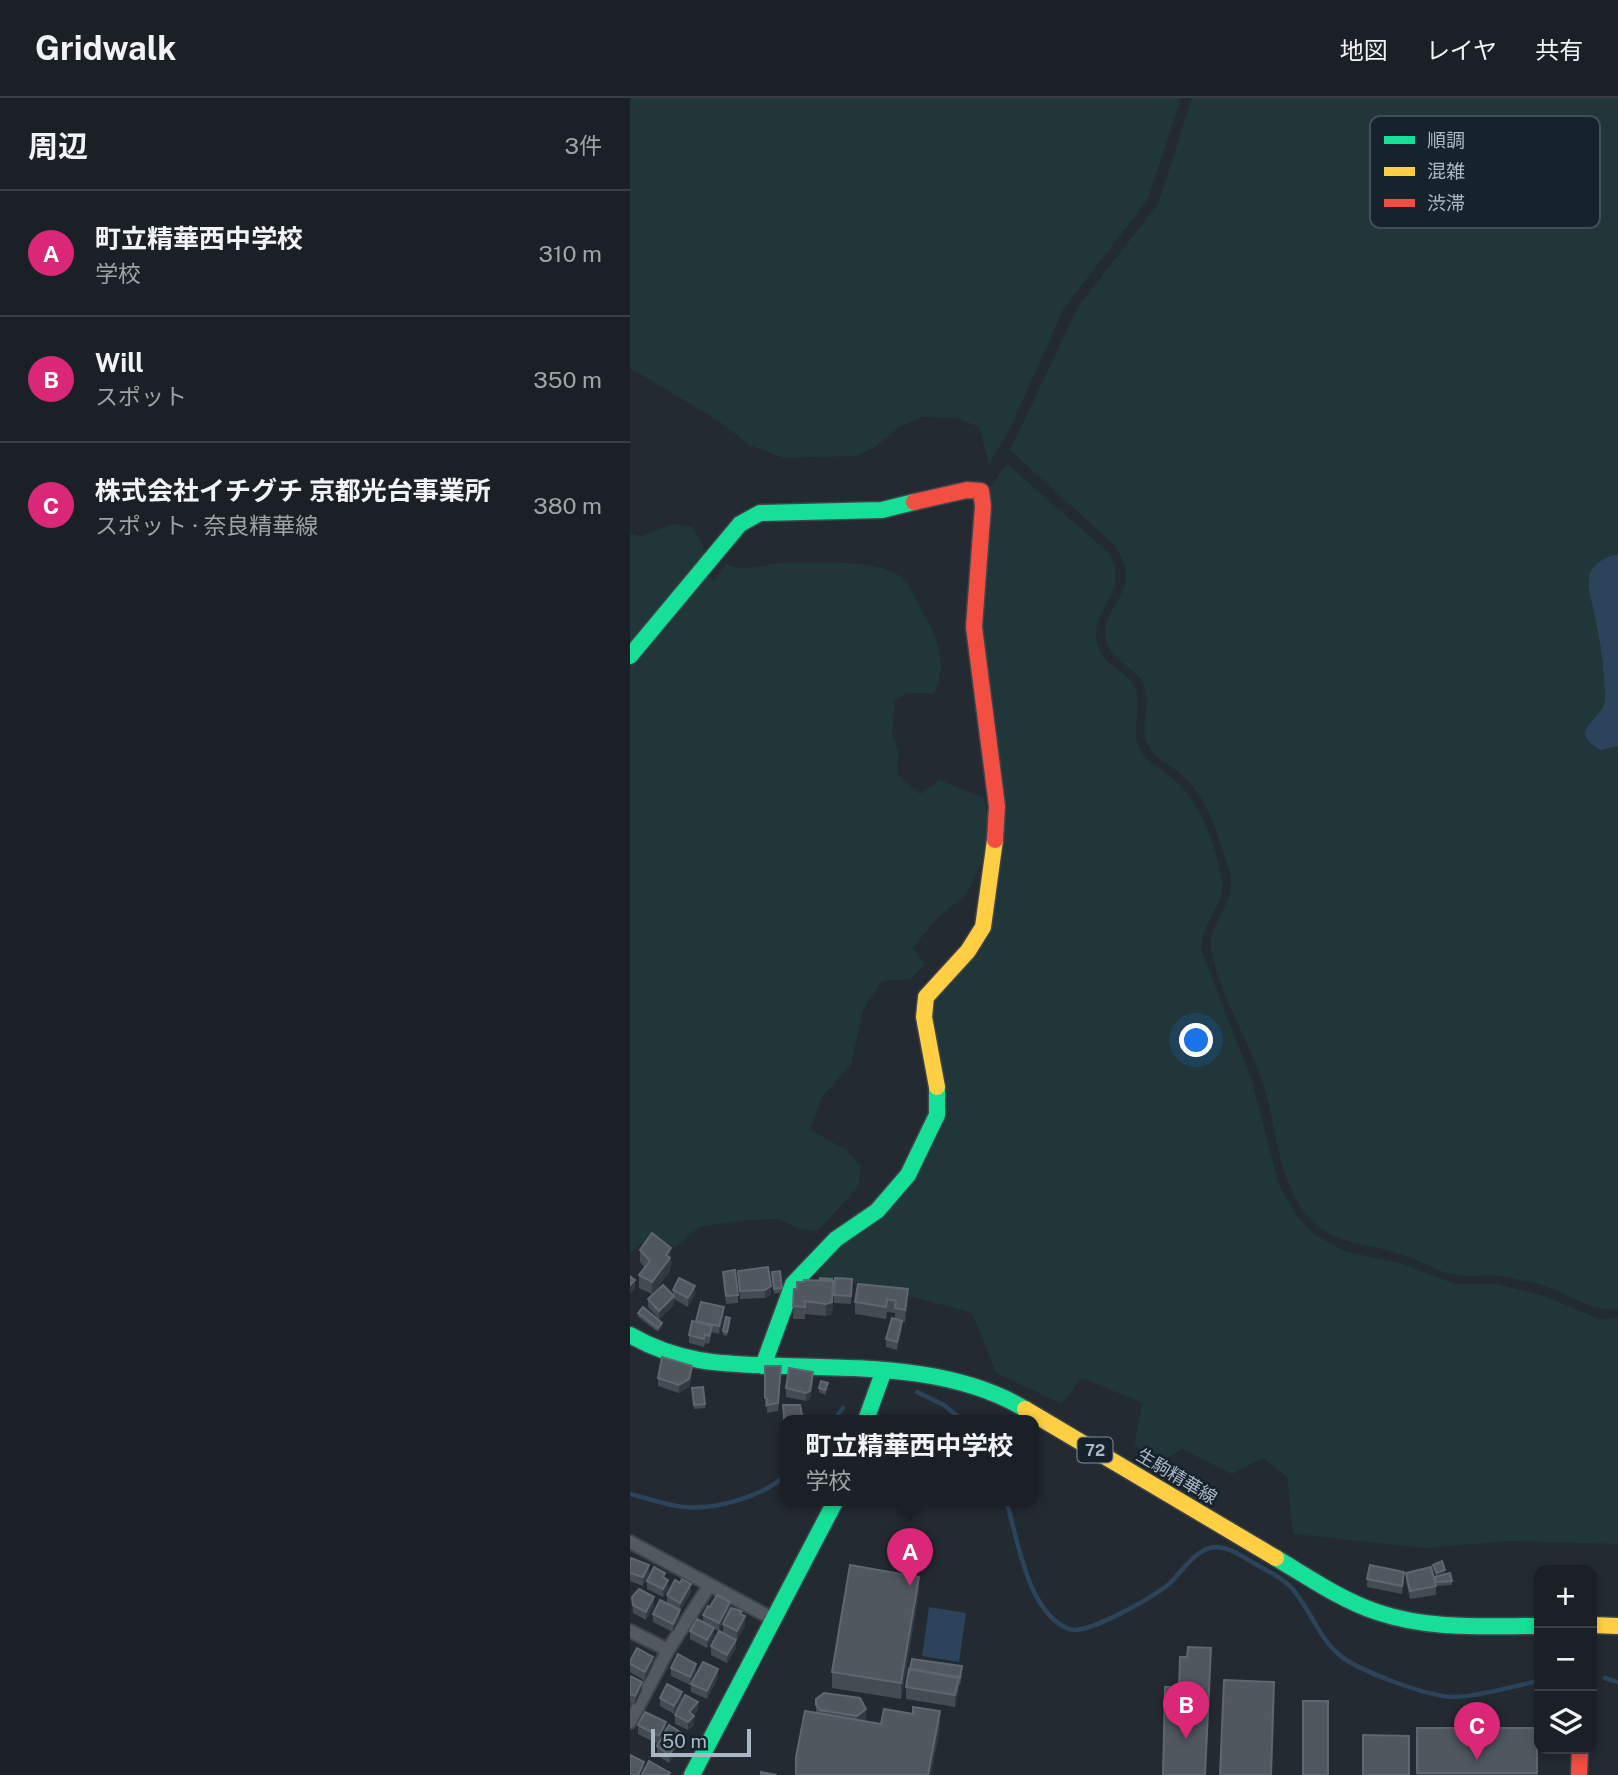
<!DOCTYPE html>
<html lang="ja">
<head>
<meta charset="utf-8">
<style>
	body { margin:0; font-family:"Public Sans","Noto Sans JP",sans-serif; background:#23282d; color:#f1f3f6 }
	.controls { position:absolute; right:21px; bottom:21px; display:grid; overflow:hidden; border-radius:14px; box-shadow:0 4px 10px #0003 }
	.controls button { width:63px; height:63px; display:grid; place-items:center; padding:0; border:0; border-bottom:2px solid #383e42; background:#1a2025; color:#f1f3f6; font:35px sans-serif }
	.scale { position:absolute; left:21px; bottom:18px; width:100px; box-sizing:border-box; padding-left:7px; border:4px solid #aab8c5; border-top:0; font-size:19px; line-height:24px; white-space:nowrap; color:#aab8c5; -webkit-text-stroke:5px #16222c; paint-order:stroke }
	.you { position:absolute; left:567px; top:943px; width:24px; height:24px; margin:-18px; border:5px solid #fff; border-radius:50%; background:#1a73e8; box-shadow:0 0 0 10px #1a73e833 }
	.badge { display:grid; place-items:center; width:46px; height:46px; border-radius:50%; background:#db2777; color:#fff; font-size:23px; font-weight:700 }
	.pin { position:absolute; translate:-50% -58px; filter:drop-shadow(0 2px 4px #0008) }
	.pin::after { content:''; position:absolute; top:37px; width:24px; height:21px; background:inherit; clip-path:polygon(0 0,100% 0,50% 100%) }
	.popup { position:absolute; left:150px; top:1317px; width:259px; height:91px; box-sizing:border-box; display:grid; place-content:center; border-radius:14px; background:#1a2025; filter:drop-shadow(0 2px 5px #0005); font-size:23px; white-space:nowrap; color:#9fa3a7 }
	.popup b { font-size:26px; color:#f1f3f6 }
	.popup::after { content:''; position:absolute; left:50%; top:100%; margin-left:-14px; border:14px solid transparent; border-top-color:#1a2025 }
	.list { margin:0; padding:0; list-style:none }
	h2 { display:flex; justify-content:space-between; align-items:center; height:91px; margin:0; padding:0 28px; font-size:30px }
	h2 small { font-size:23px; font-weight:400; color:#9fa3a7 }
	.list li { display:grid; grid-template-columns:46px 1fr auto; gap:21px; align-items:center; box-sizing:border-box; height:126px; padding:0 28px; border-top:2px solid #383e42 }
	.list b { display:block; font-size:26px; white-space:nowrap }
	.list p { margin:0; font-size:23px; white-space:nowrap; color:#9fa3a7 }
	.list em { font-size:23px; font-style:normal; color:#9fa3a7 }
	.icon { flex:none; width:38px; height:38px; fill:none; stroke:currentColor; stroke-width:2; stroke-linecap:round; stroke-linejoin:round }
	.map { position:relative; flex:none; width:988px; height:1677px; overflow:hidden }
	header { display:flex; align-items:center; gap:42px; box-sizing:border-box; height:98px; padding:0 35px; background:#1a2025; border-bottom:2px solid #383e42 }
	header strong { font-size:33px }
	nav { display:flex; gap:38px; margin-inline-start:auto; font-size:24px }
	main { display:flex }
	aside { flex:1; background:#1a2025 }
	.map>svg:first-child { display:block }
	.green { fill:#203638 }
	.water { fill:#2b445b }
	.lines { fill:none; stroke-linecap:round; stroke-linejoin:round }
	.stream { stroke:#2b445b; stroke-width:4.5 }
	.street-casing { stroke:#3f444a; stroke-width:16 }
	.fast-casing { stroke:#3f444a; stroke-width:19 }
	.slow-casing { stroke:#3f444a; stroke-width:19 }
	.jam-casing { stroke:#3f444a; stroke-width:19 }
	.street { stroke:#525a60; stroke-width:12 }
	.fast { stroke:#16e098; stroke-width:16 }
	.slow { stroke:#ffcf43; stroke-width:16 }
	.jam { stroke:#f24e42; stroke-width:16 }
	.wall { fill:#454b53 }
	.shaded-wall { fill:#333940 }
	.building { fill:#50575f; stroke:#5e666f; stroke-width:2 }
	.labels { text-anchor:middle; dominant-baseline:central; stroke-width:5; stroke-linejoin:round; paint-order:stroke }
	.shield { fill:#16222c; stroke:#7e8b97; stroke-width:2 }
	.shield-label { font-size:16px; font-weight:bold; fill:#aab8c5 }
	.street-label { font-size:18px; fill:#aab8c5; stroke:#16222c }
	.key { fill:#16222c; stroke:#424f5a; stroke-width:2 }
	.key-label { font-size:19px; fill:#aab8c5 }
</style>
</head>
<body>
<header>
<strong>Gridwalk</strong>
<nav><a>地図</a><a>レイヤ</a><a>共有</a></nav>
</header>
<main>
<aside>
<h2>周辺<small>3件</small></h2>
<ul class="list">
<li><span class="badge">A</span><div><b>町立精華西中学校</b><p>学校</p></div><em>310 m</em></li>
<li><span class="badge">B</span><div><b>Will</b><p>スポット</p></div><em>350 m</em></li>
<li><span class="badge">C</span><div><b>株式会社イチグチ 京都光台事業所</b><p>スポット · 奈良精華線</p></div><em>380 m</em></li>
</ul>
</aside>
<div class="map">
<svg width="988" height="1677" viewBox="0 0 988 1677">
	<rect width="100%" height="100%" fill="#232a31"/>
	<g class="green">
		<path d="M0 0H551L518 101 433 212 380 331 359 366 349 329 326 320 292 319 269 329 244 350 226 358 154 360 121 348 90 324 0 270Z"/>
		<path d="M562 0H988V1211C962 1214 941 1197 917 1189 903 1184 889 1182 875 1179 859 1175 842 1180 827 1177 809 1175 792 1163 776 1158 725 1140 688 1151 661 1091 646 1058 644 1020 633 986 619 943 591 900 582 855 575 821 611 807 598 769 588 739 580 705 557 682 545 669 525 662 517 646 508 625 524 603 512 583 502 567 481 563 476 543 468 507 516 496 485 448L380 352 449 207 528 106Z"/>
		<path d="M377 366 478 454C504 494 457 510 468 548 474 567 493 571 503 586 515 605 500 628 509 649 517 667 538 674 551 688 572 710 586 750 592 780 597 806 570 822 572 854L622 983 649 1087 666 1117 684 1136 714 1153 773 1166 825 1186H867L915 1198 969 1221 988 1220V1446L880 1443 795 1450 663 1436 657 1379 633 1360 602 1376 552 1351 530 1365 504 1347 512 1305 452 1280 432 1306 366 1275 342 1215 283 1199 238 1198 231 1187 184 1177 210 1145 250 1117 312 1018 299 919 301 901 364 792 349 529 357 392Z"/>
		<path d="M43 426 62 429 74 448 70 471 84 483 96 466C115 476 132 466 153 465 179 464 243 462 265 475 280 484 290 509 298 524 311 547 316 571 304 595H278L265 602 262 633 269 656 267 675 290 696 309 682 354 700 359 730 351 766 336 797 306 821 283 850 295 867 280 881 252 883 233 912 221 967 192 999 180 1031 216 1052 231 1068 229 1088 188 1133 170 1131 148 1121 116 1122 69 1129 46 1149 20 1140 0 1155V436L11 438Z"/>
	</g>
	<g class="water">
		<path d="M983 457H988V648L970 652C942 633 960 629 972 611 978 602 974 589 974 579 973 559 969 539 965 519 960 491 947 470 983 457Z"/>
		<path d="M299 1509 336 1515 329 1564 292 1558Z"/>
	</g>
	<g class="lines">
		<g class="stream">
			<path d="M287 1294 314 1307 332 1322"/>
			<path d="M204 1322 213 1310"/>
			<path d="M0 1396C17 1400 36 1407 53 1409 85 1412 132 1399 156 1377"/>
			<path d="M376 1402C388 1441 397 1515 439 1531 457 1538 524 1498 539 1486 552 1474 568 1447 588 1449 601 1450 611 1458 622 1464 637 1473 654 1480 665 1494 681 1514 688 1537 707 1555 725 1572 801 1600 826 1599 853 1598 882 1588 909 1583"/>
			<path d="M975 1580 988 1584"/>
		</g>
		<g class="street-casing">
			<g id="street">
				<path d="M0 1444 145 1522"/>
				<path d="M0 1533 38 1552"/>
				<path d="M0 1624 38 1552 79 1488"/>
			</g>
		</g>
		<g class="fast-casing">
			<g id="fast">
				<path d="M0 558 110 426 130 415 252 412 284 404"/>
				<path d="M0 1237C52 1267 97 1266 155 1268 234 1270 325 1269 395 1311"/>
				<path d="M133 1268 163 1186 206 1141 247 1113 278 1077 307 1017V989"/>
				<path d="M236 1322 254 1272"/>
				<path d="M646 1460C678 1479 711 1502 747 1514 799 1532 855 1528 909 1528"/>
				<path d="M62 1677 206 1402"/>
			</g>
		</g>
		<g class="slow-casing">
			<g id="slow">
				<path d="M307 989 294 919 296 899 338 853 353 829 365 742"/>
				<path d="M395 1311 646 1460"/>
				<path d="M962 1527 988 1528"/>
			</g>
		</g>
		<g class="jam-casing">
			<g id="jam">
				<path d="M284 404 337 392 351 393 353 408 344 529 367 708 365 742"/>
				<path d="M949 1677 950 1651"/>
			</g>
		</g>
		<use href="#street" class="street"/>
		<use href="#fast" class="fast"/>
		<use href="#slow" class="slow"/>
		<use href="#jam" class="jam"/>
	</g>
	<g class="wall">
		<path d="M10 1152 41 1162 40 1173 22 1196 9 1190V1177L15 1170 10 1164Z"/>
		<path d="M138 1169 141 1197 135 1200 110 1201 108 1173Z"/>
		<path d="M93 1174 108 1197V1205L96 1206Z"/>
		<path d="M142 1174 152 1190V1194L144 1196Z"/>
		<path d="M228 1186 278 1204 275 1224H272V1231L267 1252 256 1249V1241L265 1221V1215L257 1214 256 1221 225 1216V1204Z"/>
		<path d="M222 1190 221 1206 204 1205V1197Z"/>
		<path d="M164 1191 203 1195 202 1216 196 1218 175 1216V1221H163Z"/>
		<path d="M43 1192 65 1196 58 1209 44 1201V1207L29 1221 18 1209V1201L43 1197Z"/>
		<path d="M71 1204 94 1217 89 1236 82 1234 79 1246 75 1245 74 1249 59 1245V1237L66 1224Z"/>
		<path d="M8 1215 32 1229 28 1234 8 1219Z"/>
		<path d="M100 1224 97 1238 93 1237V1233Z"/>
		<path d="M135 1268 151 1277 148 1313 137 1315V1309H135Z"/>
		<path d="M62 1276 59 1289 49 1295 28 1288V1280Z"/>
		<path d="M183 1283 180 1301 176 1303 156 1299V1290Z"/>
		<path d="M62 1290 75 1306V1310L64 1311Z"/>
		<path d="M189 1290H198L195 1297 189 1294Z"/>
		<path d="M0 1463 19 1476 13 1488 0 1483Z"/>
		<path d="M803 1467 815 1476 822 1483V1487L807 1488 805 1483V1479L806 1478 803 1471Z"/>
		<path d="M776 1475 806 1488V1497L780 1501 776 1483Z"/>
		<path d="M35 1480 38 1490 33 1499 17 1491V1483Z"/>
		<path d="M737 1481 774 1482 772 1496 737 1489Z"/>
		<path d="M61 1494 50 1513V1521L43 1534 23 1524V1516L37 1506V1497Z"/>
		<path d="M289 1495 271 1601 202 1590V1574Z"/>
		<path d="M2 1499 24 1508 16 1522 3 1515Z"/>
		<path d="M100 1504 89 1533 84 1531V1538L77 1550 60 1541V1533L73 1524V1517L80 1509Z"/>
		<path d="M112 1517 115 1527 107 1542 93 1534V1526Z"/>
		<path d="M81 1548 106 1550 97 1565 81 1557Z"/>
		<path d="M0 1563 23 1567 15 1583 0 1574Z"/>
		<path d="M41 1570 66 1574 60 1587 41 1578Z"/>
		<path d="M332 1577 330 1587H329L325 1609 276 1601V1589Z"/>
		<path d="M0 1578 12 1592 5 1607 0 1604Z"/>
		<path d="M88 1579 77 1601 61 1594V1586Z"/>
		<path d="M194 1595 236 1624 251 1626 310 1629 301 1677 186 1615V1601Z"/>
		<path d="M30 1600 52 1602 44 1616 30 1608Z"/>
		<path d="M68 1612 63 1618 64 1627 58 1632 45 1626V1617Z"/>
		<path d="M8 1627 36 1633 52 1643 47 1652 42 1650 43 1659 39 1665 27 1657V1648L28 1646 8 1636Z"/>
		<rect x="787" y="1630" width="120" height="47"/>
	</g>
	<g class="shaded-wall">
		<path d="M41 1150 40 1173 22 1196V1184L36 1157Z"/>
		<path d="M5 1182V1191L0 1196V1187Z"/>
		<path d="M203 1183 202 1216 196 1218V1206Z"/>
		<path d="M65 1188V1196L58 1209V1200Z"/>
		<path d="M141 1188V1197L135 1200V1192Z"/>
		<path d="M278 1191V1204L275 1224V1212Z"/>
		<path d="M44 1198V1207L29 1221V1213Z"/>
		<path d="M94 1209V1217L89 1236V1228Z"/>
		<path d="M272 1223V1231L267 1252V1244Z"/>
		<path d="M32 1225V1229L28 1234V1230Z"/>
		<path d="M62 1268V1276L59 1289 49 1295V1287Z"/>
		<path d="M183 1274V1283L180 1301 176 1303V1295Z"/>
		<path d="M19 1467V1476L13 1488V1479Z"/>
		<path d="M815 1472V1476L807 1480V1475Z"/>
		<path d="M774 1474V1482L772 1496V1488Z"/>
		<path d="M289 1479V1495L271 1601V1585Z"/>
		<path d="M38 1482V1490L33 1499V1491Z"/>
		<path d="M61 1486V1494L50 1513V1505Z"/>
		<path d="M24 1499V1508L16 1522V1514Z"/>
		<path d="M100 1504V1512L89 1533V1525Z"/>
		<path d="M50 1512V1521L43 1534V1526Z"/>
		<path d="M115 1518V1527L107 1542V1533Z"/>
		<path d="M84 1530V1538L77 1550V1542Z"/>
		<path d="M106 1542V1550L97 1565V1557Z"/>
		<path d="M581 1550V1566L575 1677Z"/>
		<path d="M23 1559V1567L15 1583V1574Z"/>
		<path d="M66 1566V1574L60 1587V1579Z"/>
		<path d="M88 1571V1579L77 1601V1593Z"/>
		<path d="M329 1580V1592L325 1609V1597Z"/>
		<path d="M12 1584V1592L5 1607V1598Z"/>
		<path d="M52 1594V1602L44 1616V1608Z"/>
		<path d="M68 1604V1612L59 1623V1614Z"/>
		<path d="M236 1611V1624L227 1630V1618Z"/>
		<path d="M310 1613V1629L301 1677H298Z"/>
		<path d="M64 1618V1627L58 1632V1624Z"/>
		<path d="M36 1624V1632L29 1646V1638Z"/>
		<path d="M52 1635V1643L47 1652V1644Z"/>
		<path d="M43 1651V1659L39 1665V1657Z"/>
		<path d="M14 1664V1672L12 1677H8Z"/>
	</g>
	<g class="building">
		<path d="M22 1135 41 1150 36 1157 40 1160 22 1184 9 1177 20 1163 10 1152Z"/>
		<path d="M138 1169 141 1188 135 1192 110 1193 108 1173Z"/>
		<path d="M105 1172 108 1197 96 1198 93 1174Z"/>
		<path d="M150 1173 152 1190 144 1191 142 1174Z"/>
		<path d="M0 1178 5 1182 0 1187Z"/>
		<path d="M49 1180 65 1188 58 1200 43 1192Z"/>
		<path d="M190 1180 202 1181V1183L190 1182Z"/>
		<path d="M205 1180 222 1181 221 1198 204 1197Z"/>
		<path d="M174 1182 203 1183 202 1204 196 1206 175 1203V1209L163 1208 164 1191H167V1184H174Z"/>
		<path d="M228 1186 278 1191 275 1212 265 1210 266 1203 257 1201 256 1209 225 1204Z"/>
		<path d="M33 1187 44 1198 29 1213 18 1201Z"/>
		<path d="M71 1204 94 1209 89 1228 66 1223Z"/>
		<path d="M13 1209 32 1225 28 1230 8 1215Z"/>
		<path d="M96 1219 100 1220 97 1234 93 1233Z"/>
		<path d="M262 1220 272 1223 267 1244 256 1241Z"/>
		<path d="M62 1223 82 1228 79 1238 75 1236 74 1241 59 1237Z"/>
		<path d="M32 1259 62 1268 59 1281 49 1287 28 1280Z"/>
		<path d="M135 1268H151L148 1305 137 1307V1301L135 1300Z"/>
		<path d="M159 1270 183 1274 180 1293 176 1295 156 1290Z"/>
		<path d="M191 1283 198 1285 195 1292 189 1290Z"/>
		<path d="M73 1289 75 1306 64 1307 62 1290Z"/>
		<path d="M153 1307H170L173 1322H156L155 1331Z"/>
		<path d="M1 1460 19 1467 13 1479 0 1475V1463Z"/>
		<path d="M812 1463 815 1472 807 1475 803 1467Z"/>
		<path d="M220 1467 289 1479 271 1585 202 1574Z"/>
		<path d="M740 1467 774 1474 772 1488 737 1481Z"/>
		<path d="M24 1469 35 1475 33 1479 38 1482 33 1491 17 1483Z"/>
		<path d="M801 1469 806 1488 780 1493 776 1475Z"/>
		<path d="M820 1475 822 1483 807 1484 805 1479Z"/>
		<path d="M52 1481 61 1486 50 1505 37 1497 45 1482 50 1485Z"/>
		<path d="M9 1491 24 1499 16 1514 3 1507 2 1499Z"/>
		<path d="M87 1497 100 1504 89 1525 73 1517 78 1508 80 1509Z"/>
		<path d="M30 1502 50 1512 43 1526 23 1516Z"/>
		<path d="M101 1510 112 1513 110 1516 115 1518 107 1533 93 1526Z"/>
		<path d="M67 1521 84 1530 77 1542 60 1533Z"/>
		<path d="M89 1533 106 1542 97 1557 81 1548Z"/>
		<path d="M558 1549 581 1550 575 1677H533L535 1589H549L550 1559H557Z"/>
		<path d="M7 1550 23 1559 15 1574 0 1566V1563Z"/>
		<path d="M48 1556 66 1566 60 1579 41 1570Z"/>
		<path d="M282 1561 332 1568 330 1579 280 1571Z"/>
		<path d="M73 1564 88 1571 77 1593 61 1586Z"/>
		<path d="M279 1571 329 1580 325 1597 276 1589Z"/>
		<path d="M0 1578 12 1584 5 1598 0 1596Z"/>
		<path d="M594 1582 644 1584 641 1677H590Z"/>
		<path d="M37 1586 52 1594 44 1608 30 1600Z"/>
		<path d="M194 1595 230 1600 236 1611 227 1618 190 1612 186 1607V1601Z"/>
		<path d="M55 1597 68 1604 59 1614 64 1618 58 1624 45 1617Z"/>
		<rect x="673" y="1603" width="25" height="74"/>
		<path d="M283 1609 310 1613 298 1677H166V1659L175 1613 251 1626 254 1611 283 1616Z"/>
		<path d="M15 1614 36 1624 29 1638 8 1627Z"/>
		<path d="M39 1627 52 1635 47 1644 42 1642 39 1649 43 1651 39 1657 27 1648Z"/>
		<rect x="787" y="1630" width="120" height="45"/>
		<path d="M733 1637 779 1638V1677H733Z"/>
		<path d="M0 1657 14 1664 8 1677H0Z"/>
		<path d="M19 1663 40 1675 38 1677H12Z"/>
		<path d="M131 1674 147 1677H131Z"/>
	</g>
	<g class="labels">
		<rect class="shield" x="447.5" y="1339.5" width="35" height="25" rx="5"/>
		<g class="shield-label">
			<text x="465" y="1352">72</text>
		</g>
		<g class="street-label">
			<text transform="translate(547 1378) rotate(31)">生駒精華線</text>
		</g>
	</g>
	<rect x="740" y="18" width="230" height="112" rx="10" class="key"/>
	<rect x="754" y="38" width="31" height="8" fill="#16e098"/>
	<rect x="754" y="69" width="31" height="9" fill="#ffcf43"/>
	<rect x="754" y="101" width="31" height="8" fill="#f24e42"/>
	<g class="key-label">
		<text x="797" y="49">順調</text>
		<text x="797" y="80">混雑</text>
		<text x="797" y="112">渋滞</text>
	</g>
</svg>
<div class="controls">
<button>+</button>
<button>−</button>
<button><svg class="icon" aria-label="layers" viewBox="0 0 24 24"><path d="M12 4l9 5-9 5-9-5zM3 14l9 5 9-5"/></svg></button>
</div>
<div class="scale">50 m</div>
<div class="you"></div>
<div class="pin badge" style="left:280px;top:1488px">A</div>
<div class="popup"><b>町立精華西中学校</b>学校</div>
<div class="pin badge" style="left:556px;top:1641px">B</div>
<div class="pin badge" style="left:847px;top:1662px">C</div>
</div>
</main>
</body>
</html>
